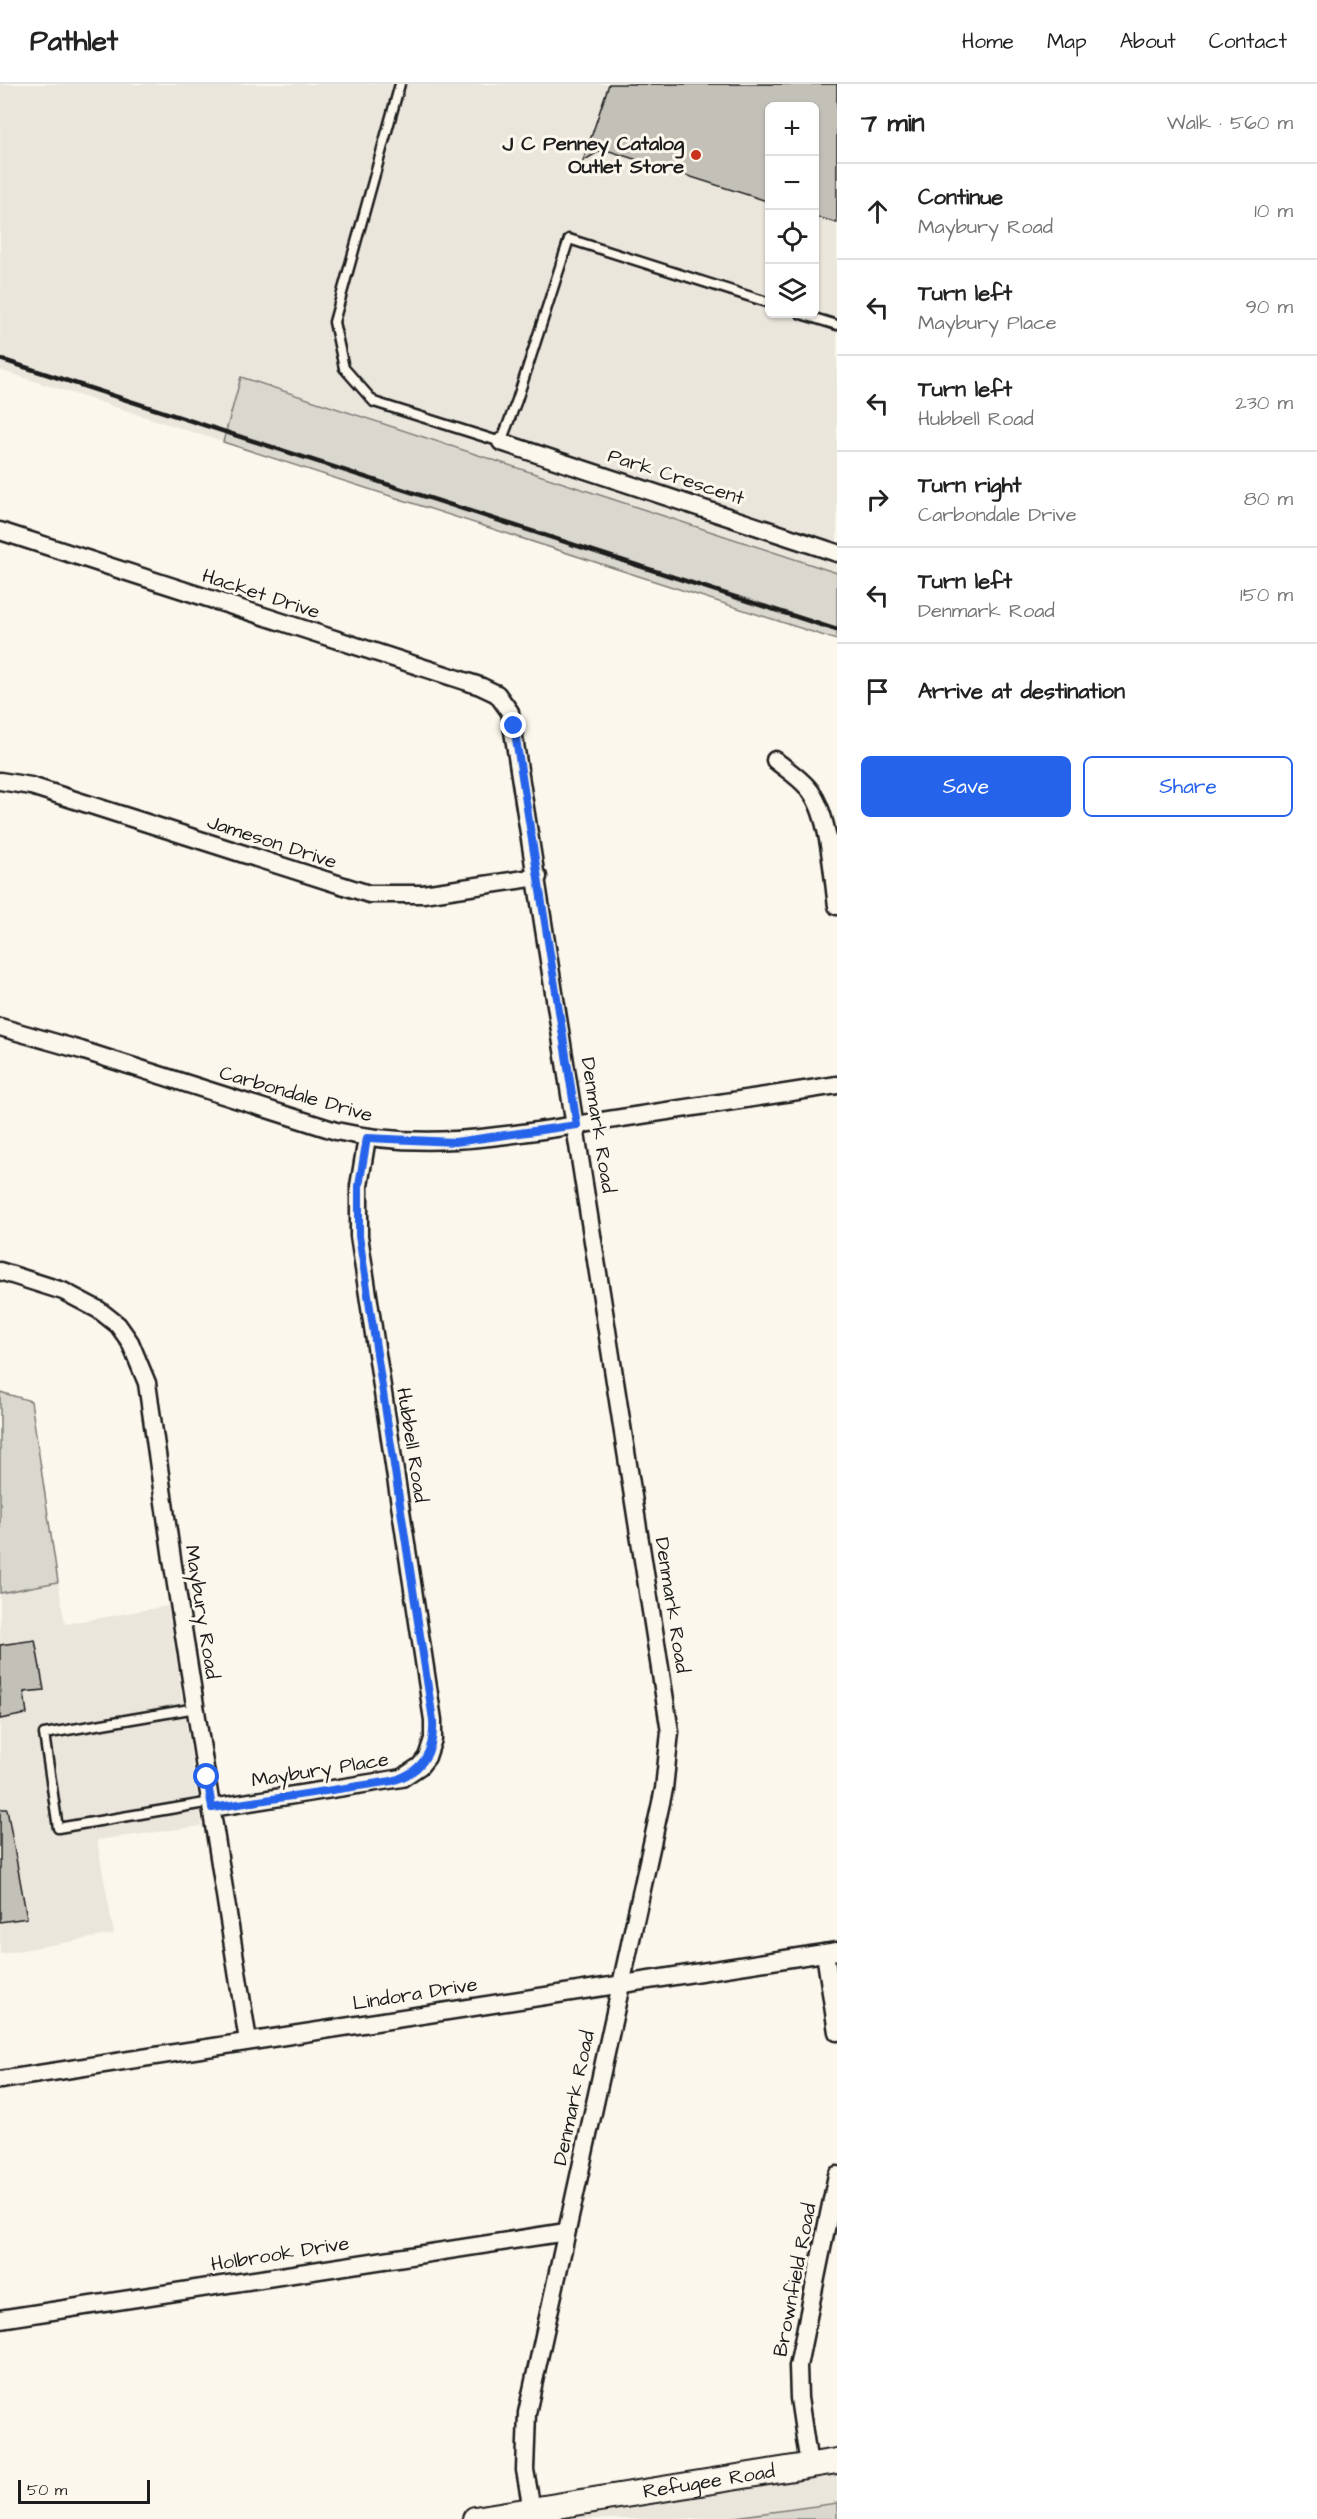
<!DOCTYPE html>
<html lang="en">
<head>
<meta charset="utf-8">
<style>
	body { margin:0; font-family:"Architects Daughter",sans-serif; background:#f2f2f2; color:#222 }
	.controls { position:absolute; right:18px; top:18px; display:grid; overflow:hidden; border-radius:9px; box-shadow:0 2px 4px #0004 }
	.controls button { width:54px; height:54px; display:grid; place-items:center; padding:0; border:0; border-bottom:2px solid #e0e0e0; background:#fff; color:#222; font:30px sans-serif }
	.scale { position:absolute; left:18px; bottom:15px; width:132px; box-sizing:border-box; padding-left:6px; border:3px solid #1c1c1c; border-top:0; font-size:16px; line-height:21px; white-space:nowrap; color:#1c1c1c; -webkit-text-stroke:4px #fbf7ec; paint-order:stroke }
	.stop { position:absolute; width:18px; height:18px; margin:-14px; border:4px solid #2563eb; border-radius:50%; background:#fff }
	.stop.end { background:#2563eb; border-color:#fff; box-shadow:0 2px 6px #0008 }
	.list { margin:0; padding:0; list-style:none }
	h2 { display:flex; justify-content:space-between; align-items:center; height:78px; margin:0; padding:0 24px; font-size:26px }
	h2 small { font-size:20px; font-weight:400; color:#767676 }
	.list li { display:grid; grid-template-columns:39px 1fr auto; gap:18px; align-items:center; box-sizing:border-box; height:96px; padding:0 24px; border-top:2px solid #e0e0e0 }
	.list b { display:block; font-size:22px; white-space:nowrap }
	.list p { margin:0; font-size:20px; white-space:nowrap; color:#767676 }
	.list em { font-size:20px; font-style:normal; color:#767676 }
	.actions { display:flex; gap:12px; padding:18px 24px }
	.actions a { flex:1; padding:14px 0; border:2px solid #2563eb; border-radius:9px; text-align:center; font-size:21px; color:#2563eb }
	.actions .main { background:#2563eb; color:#fff }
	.icon { flex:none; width:33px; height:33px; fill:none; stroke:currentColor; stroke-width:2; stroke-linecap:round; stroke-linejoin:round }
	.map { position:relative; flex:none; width:837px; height:2435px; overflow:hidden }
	header { display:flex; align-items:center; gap:36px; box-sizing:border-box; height:84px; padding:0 30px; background:#fff; border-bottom:2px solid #e0e0e0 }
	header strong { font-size:28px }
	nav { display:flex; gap:33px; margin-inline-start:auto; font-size:21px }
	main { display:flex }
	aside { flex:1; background:#fff }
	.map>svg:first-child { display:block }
	.built { fill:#eae6dc; fill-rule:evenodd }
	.green { fill:#dad7ce; stroke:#7b7a75; stroke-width:1.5 }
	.building { fill:#c3c0b8; stroke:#1c1c1c; stroke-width:1.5 }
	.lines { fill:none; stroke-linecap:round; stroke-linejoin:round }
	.lane-casing { stroke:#1c1c1c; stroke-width:13 }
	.street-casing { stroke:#1c1c1c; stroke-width:21 }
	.secondary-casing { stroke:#1c1c1c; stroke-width:28 }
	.lane { stroke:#fbf7ec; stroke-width:8 }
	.street { stroke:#fbf7ec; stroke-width:16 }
	.secondary { stroke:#fbf7ec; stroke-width:24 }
	.rail { stroke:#1c1c1c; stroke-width:4.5 }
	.route { stroke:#2563eb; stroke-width:8 }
	.poi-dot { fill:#c8321e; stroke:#fbf7ec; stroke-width:2 }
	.labels { text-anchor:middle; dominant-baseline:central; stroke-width:6; stroke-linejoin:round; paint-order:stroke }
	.poi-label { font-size:20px; font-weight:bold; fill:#1c1c1c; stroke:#fbf7ec; text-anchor:end }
	.street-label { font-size:20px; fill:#1c1c1c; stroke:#fbf7ec }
</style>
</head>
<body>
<header>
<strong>Pathlet</strong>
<nav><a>Home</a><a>Map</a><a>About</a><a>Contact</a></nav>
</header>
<main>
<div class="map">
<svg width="837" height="2435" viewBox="0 0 837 2435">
	<rect width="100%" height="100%" fill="#fbf7ec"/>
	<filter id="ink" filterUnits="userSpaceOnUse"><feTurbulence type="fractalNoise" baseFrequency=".0167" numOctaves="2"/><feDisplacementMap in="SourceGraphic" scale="12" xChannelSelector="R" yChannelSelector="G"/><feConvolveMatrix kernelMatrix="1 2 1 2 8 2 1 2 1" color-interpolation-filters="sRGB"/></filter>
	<g filter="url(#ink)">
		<g class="built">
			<path d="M0 0H837V489L242 293 223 358 0 286ZM770 22H814V230H770Z"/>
			<path d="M58 1498 65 1540 168 1522 202 1742 97 1756 114 1850 0 1870V1509Z"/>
			<path d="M837 2387V2435H531Z"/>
		</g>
		<g class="green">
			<path d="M241 293 837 489V556L223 358Z"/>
			<path d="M0 1308 31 1317 58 1498 0 1509Z"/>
			<path d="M837 2419V2435H721Z"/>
		</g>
		<g class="building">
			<path d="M609 0H837V139L814 132V22H770V118L603 65 583 77Z"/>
			<path d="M35 1556 44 1606 24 1608 27 1630 0 1635V1561Z"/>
			<path d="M0 1725H7L27 1834 0 1838Z"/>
		</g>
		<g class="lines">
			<g class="lane-casing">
				<g id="lane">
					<path d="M400 0 334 238 344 284 374 318 501 358 517 316 569 155 770 219"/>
					<path d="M801 230 837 241"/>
					<path d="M196 1624 44 1650 58 1744 211 1718"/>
				</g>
			</g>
			<g class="street-casing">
				<g id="street">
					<path d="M501 358 837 469"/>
					<path d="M0 447 480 602 497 610 510 628 670 1648 664 1705 527 2329 525 2386 532 2426"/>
					<path d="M775 676C786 685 799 693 808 704 830 729 832 789 837 822"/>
					<path d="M0 697 31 702 369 810H423L538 793"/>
					<path d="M0 943 81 966 336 1047C428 1068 510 1051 602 1037 680 1025 759 1013 837 1001"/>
					<path d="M0 1187 63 1207 99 1226 118 1241 130 1258 147 1299 172 1475 248 1957"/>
					<path d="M212 1724 402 1694 420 1682 427 1673 433 1655V1636L359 1152V1102L367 1054"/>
					<path d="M825 1869 837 1948"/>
					<path d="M0 1996 837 1867"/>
					<path d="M0 2235 566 2148"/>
					<path d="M809 2381 799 2314 798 2282 837 2091"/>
				</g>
			</g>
			<g class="secondary-casing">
				<g id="secondary">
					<path id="s1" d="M475 2435 837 2377"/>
				</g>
			</g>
			<use href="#lane" class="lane"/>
			<use href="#street" class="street"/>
			<use href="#secondary" class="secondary"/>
			<path class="rail" d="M0 275 837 546"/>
		</g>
	</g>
	<g class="lines" filter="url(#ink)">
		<path class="route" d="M207 1693 212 1724 392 1697C423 1688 435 1667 433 1636L359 1152V1102L367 1054 455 1058 577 1041 514 642"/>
	</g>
	<circle class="poi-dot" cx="696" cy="71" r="6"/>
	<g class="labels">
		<g class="poi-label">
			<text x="684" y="60">J C Penney Catalog<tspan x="684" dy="23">Outlet Store</tspan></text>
		</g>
		<g class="street-label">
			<text transform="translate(676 393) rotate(18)">Park Crescent</text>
			<text transform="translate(261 510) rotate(18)">Hacket Drive</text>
			<text transform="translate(272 758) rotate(18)">Jameson Drive</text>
			<text transform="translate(296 1010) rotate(16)">Carbondale Drive</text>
			<text transform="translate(598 1041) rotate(81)">Denmark Road</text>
			<text transform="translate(412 1361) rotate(81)">Hubbell Road</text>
			<text transform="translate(672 1521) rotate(81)">Denmark Road</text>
			<text transform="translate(202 1528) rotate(81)">Maybury Road</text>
			<text transform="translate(320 1686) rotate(-9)">Maybury Place</text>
			<text transform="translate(415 1910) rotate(-9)">Lindora Drive</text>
			<text transform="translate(574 2014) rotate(-78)">Denmark Road</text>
			<text transform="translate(280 2170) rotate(-9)">Holbrook Drive</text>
			<text transform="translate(795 2196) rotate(-79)">Brownfield Road</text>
			<text stroke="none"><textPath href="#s1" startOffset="237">Refugee Road</textPath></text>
		</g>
	</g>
</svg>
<div class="controls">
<button>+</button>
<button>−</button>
<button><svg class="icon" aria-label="locate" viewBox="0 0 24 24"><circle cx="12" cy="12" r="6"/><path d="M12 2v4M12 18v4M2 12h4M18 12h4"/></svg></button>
<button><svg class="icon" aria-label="layers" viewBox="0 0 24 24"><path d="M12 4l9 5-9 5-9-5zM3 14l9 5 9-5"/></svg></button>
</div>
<div class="scale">50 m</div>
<div class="stop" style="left:207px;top:1693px"></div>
<div class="stop end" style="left:514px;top:642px"></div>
</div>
<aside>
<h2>7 min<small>Walk · 560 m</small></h2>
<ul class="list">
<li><svg class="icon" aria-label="ahead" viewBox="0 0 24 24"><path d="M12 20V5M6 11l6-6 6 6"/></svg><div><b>Continue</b><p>Maybury Road</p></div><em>10 m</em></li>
<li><svg class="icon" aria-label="left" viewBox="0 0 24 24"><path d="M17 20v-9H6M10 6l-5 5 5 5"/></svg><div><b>Turn left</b><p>Maybury Place</p></div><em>90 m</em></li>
<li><svg class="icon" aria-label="left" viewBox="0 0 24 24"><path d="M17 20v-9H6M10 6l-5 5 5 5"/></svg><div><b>Turn left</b><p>Hubbell Road</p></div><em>230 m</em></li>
<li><svg class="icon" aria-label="right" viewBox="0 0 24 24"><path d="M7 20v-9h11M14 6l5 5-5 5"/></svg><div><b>Turn right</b><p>Carbondale Drive</p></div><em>80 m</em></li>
<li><svg class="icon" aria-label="left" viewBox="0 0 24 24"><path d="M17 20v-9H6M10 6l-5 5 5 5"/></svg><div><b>Turn left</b><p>Denmark Road</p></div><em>150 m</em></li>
<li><svg class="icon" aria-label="arrive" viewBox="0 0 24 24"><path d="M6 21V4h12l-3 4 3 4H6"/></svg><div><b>Arrive at destination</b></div></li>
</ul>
<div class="actions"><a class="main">Save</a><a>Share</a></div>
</aside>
</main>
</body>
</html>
